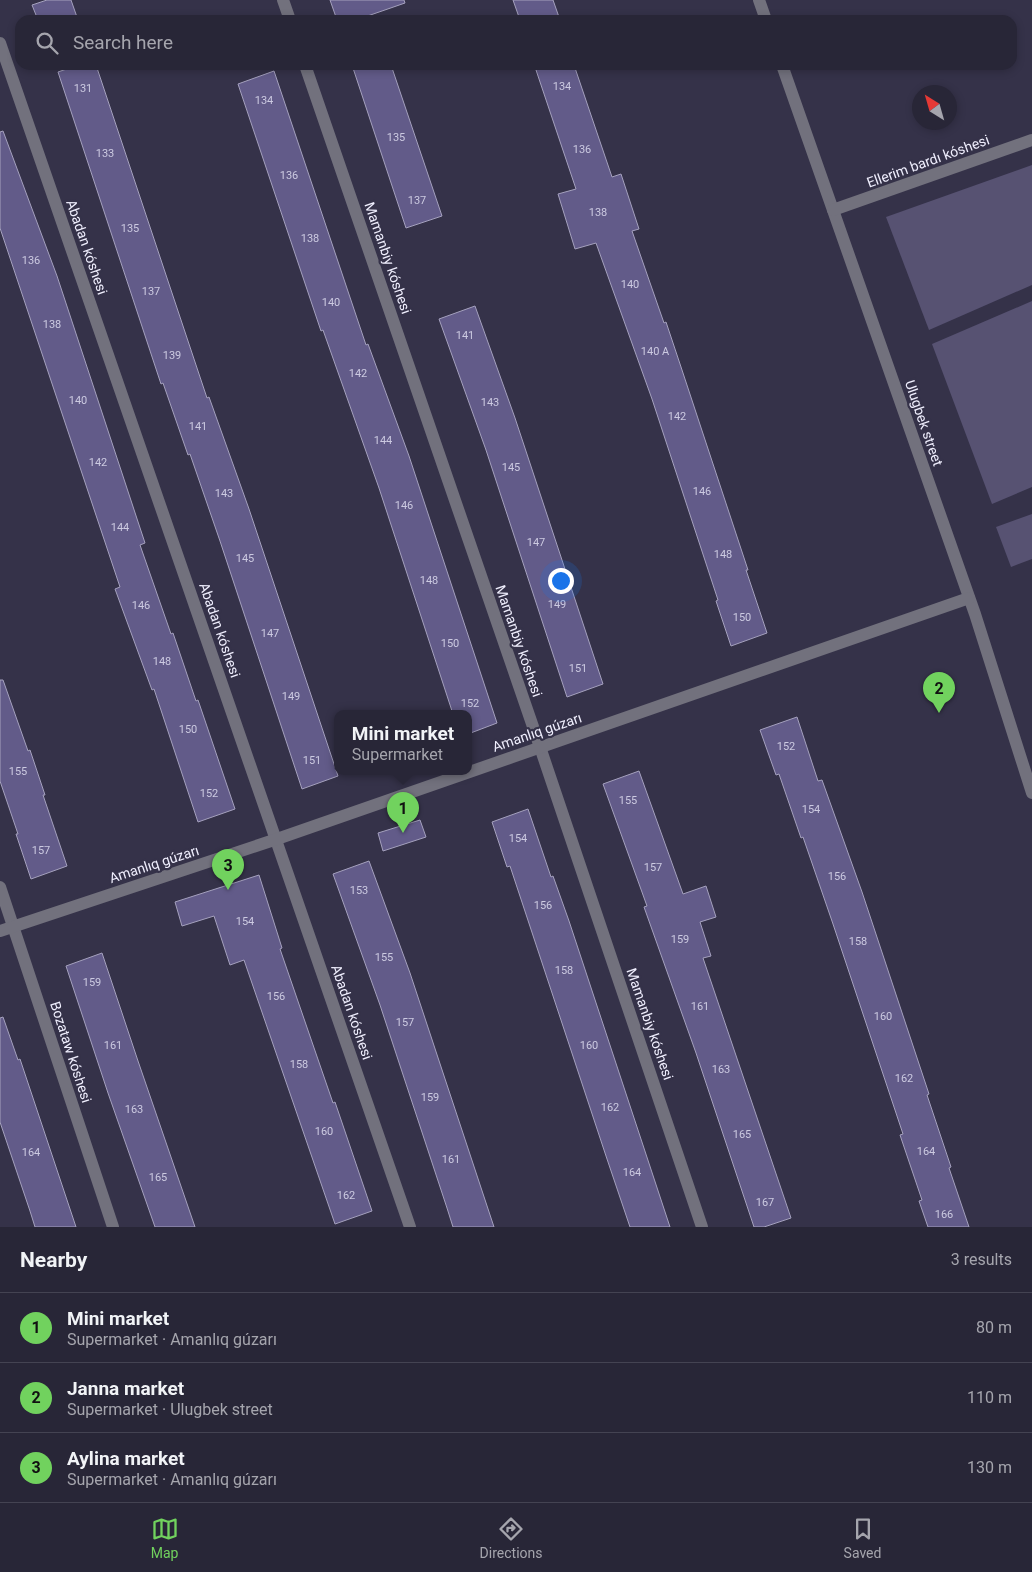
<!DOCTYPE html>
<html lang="en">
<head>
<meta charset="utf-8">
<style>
	body { margin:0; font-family:Roboto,sans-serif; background:#302e3f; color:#f1f3f6 }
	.compass { position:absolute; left:912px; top:85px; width:45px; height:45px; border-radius:50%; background:#282637; box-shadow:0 2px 8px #0003; rotate:323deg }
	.you { position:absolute; left:560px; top:580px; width:18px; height:18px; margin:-12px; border:4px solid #fff; border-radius:50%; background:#1a73e8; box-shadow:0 0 0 8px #1a73e833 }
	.badge { display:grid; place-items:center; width:32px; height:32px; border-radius:50%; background:#71d25e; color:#111; font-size:16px; font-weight:700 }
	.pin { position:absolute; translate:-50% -41px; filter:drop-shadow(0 1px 2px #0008) }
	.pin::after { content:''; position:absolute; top:26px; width:18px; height:15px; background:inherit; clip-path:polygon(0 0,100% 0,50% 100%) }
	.popup { position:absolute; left:334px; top:710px; width:138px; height:65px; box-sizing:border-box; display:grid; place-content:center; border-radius:10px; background:#282637; filter:drop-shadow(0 1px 4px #0005); font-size:16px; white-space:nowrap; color:#a5a5ad }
	.popup b { font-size:19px; color:#f1f3f6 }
	.popup::after { content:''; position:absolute; left:50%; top:100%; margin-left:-10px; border:10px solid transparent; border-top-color:#282637 }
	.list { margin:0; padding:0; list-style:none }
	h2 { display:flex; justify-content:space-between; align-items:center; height:65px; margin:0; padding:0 20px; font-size:21px }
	h2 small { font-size:16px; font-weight:400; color:#a5a5ad }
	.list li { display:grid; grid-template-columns:32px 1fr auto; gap:15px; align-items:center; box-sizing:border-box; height:70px; padding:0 20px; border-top:1px solid #444352 }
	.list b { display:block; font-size:19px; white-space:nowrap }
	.list p { margin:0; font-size:16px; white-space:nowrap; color:#a5a5ad }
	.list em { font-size:16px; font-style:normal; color:#a5a5ad }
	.icon { flex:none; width:28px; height:28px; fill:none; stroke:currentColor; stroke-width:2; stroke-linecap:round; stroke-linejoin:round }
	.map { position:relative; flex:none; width:1032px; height:1227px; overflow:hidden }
	.search { position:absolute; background:#282637; box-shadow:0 2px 8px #0003; left:15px; right:15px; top:15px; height:55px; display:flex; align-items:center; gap:12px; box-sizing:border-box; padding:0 18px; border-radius:15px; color:#a5a5ad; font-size:19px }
	.sheet { height:275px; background:#282637 }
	nav { display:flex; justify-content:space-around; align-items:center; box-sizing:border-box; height:70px; border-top:1px solid #444352; background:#282637; font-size:14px; color:#a5a5ad }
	nav a { display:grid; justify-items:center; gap:2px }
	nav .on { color:#71d25e }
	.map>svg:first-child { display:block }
	.grass { fill:#575272 }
	.building { fill:#625b89; stroke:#a5a1be }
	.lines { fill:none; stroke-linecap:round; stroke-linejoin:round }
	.minor { stroke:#72717d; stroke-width:12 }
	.labels { text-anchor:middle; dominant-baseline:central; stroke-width:4.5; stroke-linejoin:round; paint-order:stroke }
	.number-label { font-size:11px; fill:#cccae1 }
	.street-label { font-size:14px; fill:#f0effe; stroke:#353249 }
</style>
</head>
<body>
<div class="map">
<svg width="1032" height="1227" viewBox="0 0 1032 1227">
	<rect width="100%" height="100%" fill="#353249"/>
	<g class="grass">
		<path d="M1032 165V285L929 330 886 217Z"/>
		<path d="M1032 301V487L992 504 932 344Z"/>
		<path d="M1032 514V559L1011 567 996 527Z"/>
	</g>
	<g class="building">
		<path d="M47 0H71L78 20H38L32 5Z"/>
		<path d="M330 0H404L405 3 356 20H337Z"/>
		<path d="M513 0H553L560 20H520Z"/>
		<path d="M78 65H96L207 398 209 397 249 509 338 776 302 789 220 541 190 454 188 455 163 383 161 384 58 72Z"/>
		<path d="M352 65H391L442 216 406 228Z"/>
		<path d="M550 65H574L612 177 621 174 639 229 632 231 664 323 666 322 681 367 748 570H746L767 633 731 646 716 601 718 600 652 399 596 243 575 249 558 194 576 189 536 70Z"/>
		<path d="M274 71 366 345 368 344 409 456 497 723 468 734V714H453L379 488 323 330 321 331 238 84Z"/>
		<path d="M3 131 57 276 145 543 140 545 171 634 173 633 196 701 198 700 235 809 198 822 154 689 152 690 115 589 120 587 0 228V132Z"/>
		<path d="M475 306 515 418 603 684 567 697 486 450 439 319Z"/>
		<path d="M0 680H3L28 751 30 750 45 795H43L67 866 31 879 16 834H18L0 781Z"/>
		<path d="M797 717 818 781 822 780 862 892 929 1094 927 1095 951 1167 949 1168 969 1227H928L919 1201 922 1200 900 1135 903 1134 833 924 803 837 801 838 779 774 776 775 760 730Z"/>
		<path d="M639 771 683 894 706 886 716 917 700 922 711 956 703 958 791 1218 764 1227H754L696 1053 644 907 647 906 603 784Z"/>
		<path d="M528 809 551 877 553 876 569 921 670 1227H630L606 1156 510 866 507 867 492 822Z"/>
		<path d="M420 820 426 837 383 851 378 833Z"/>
		<path d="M369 861 410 973 494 1227H453L447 1208 380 1005 333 874Z"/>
		<path d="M259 875 282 948 280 949 333 1103 335 1102 372 1211 335 1224 244 960 230 965 214 916 182 926 175 902Z"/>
		<path d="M102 953 138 1061 195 1227H155L108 1093 66 966Z"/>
		<path d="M3 1017 18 1060 20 1059 76 1227H35L30 1211 0 1122V1018Z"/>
	</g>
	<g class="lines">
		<g class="minor">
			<path d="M283 0 290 20"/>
			<path d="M759 0 766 20"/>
			<path d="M0 43 410 1227"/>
			<path d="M305 65 540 747 702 1227"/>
			<path d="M782 65 975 614 1032 793"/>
			<path d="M833 210 1032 140"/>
			<path d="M0 887 113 1227"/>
			<path d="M0 931 277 839 969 598"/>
		</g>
	</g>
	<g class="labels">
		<g class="number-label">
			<text x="562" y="86">134</text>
			<text x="83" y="88">131</text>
			<text x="264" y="100">134</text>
			<text x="396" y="137">135</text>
			<text x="582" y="149">136</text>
			<text x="105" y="153">133</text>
			<text x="289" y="175">136</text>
			<text x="417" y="200">137</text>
			<text x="598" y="212">138</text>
			<text x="130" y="228">135</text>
			<text x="310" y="238">138</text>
			<text x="31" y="260">136</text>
			<text x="630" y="284">140</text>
			<text x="151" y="291">137</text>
			<text x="331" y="302">140</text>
			<text x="52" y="324">138</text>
			<text x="465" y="335">141</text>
			<text x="655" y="351">140 А</text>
			<text x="172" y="355">139</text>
			<text x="358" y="373">142</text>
			<text x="78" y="400">140</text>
			<text x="490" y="402">143</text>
			<text x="677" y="416">142</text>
			<text x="198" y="426">141</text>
			<text x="383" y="440">144</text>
			<text x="98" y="462">142</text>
			<text x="511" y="467">145</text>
			<text x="702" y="491">146</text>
			<text x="224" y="493">143</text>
			<text x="404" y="505">146</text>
			<text x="120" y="527">144</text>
			<text x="536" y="542">147</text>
			<text x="723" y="554">148</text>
			<text x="245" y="558">145</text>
			<text x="429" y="580">148</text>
			<text x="557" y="604">149</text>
			<text x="141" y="605">146</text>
			<text x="742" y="617">150</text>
			<text x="270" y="633">147</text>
			<text x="450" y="643">150</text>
			<text x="162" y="661">148</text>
			<text x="578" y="668">151</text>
			<text x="291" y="696">149</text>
			<text x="470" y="703">152</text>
			<text x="188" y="729">150</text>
			<text x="786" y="746">152</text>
			<text x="312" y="760">151</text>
			<text x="18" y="771">155</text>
			<text x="209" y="793">152</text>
			<text x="628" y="800">155</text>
			<text x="811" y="809">154</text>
			<text x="518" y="838">154</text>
			<text x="41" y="850">157</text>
			<text x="653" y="867">157</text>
			<text x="837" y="876">156</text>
			<text x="359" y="890">153</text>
			<text x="543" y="905">156</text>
			<text x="245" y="921">154</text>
			<text x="680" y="939">159</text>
			<text x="858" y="941">158</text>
			<text x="384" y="957">155</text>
			<text x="564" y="970">158</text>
			<text x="92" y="982">159</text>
			<text x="276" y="996">156</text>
			<text x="700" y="1006">161</text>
			<text x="883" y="1016">160</text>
			<text x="405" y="1022">157</text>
			<text x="113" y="1045">161</text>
			<text x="589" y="1045">160</text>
			<text x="299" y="1064">158</text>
			<text x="721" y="1069">163</text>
			<text x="904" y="1078">162</text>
			<text x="430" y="1097">159</text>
			<text x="610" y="1107">162</text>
			<text x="134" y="1109">163</text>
			<text x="324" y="1131">160</text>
			<text x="742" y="1134">165</text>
			<text x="926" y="1151">164</text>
			<text x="31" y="1152">164</text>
			<text x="451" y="1159">161</text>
			<text x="632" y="1172">164</text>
			<text x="158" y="1177">165</text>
			<text x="346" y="1195">162</text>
			<text x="765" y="1202">167</text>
			<text x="944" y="1214">166</text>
		</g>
		<g class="street-label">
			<text transform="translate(928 161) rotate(-20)">Ellerim bardı kóshesi</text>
			<text transform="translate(87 247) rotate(71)">Abadan kóshesi</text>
			<text transform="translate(388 258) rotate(71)">Mamanbiy kóshesi</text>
			<text transform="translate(924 423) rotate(71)">Ulugbek street</text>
			<text transform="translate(220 630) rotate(71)">Abadan kóshesi</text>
			<text transform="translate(519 641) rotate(71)">Mamanbiy kóshesi</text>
			<text transform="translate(537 732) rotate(-19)">Amanlıq gúzarı</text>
			<text transform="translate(154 864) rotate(-18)">Amanlıq gúzarı</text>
			<text transform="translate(352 1012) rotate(71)">Abadan kóshesi</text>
			<text transform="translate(650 1024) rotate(71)">Mamanbiy kóshesi</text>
			<text transform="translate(71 1052) rotate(72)">Bozataw kóshesi</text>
		</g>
	</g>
</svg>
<svg class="compass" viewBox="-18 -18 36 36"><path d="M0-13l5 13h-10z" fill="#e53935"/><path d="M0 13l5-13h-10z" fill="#a5a5ad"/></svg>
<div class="you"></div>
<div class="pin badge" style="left:403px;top:833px">1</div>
<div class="popup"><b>Mini market</b>Supermarket</div>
<div class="pin badge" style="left:939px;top:713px">2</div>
<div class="pin badge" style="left:228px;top:890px">3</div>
<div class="search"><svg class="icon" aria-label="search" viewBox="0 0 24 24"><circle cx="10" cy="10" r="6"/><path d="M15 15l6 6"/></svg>Search here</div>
</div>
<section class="sheet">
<h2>Nearby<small>3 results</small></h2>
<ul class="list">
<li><span class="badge">1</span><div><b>Mini market</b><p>Supermarket · Amanlıq gúzarı</p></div><em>80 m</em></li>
<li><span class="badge">2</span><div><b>Janna market</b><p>Supermarket · Ulugbek street</p></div><em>110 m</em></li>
<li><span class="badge">3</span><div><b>Aylina market</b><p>Supermarket · Amanlıq gúzarı</p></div><em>130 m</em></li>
</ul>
</section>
<nav>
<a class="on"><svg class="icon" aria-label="map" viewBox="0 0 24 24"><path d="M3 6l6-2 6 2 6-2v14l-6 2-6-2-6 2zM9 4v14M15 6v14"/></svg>Map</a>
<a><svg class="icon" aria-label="directions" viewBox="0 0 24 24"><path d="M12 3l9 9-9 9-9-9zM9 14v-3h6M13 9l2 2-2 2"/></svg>Directions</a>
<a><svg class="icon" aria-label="saved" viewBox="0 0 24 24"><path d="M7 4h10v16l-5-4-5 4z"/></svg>Saved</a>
</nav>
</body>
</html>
